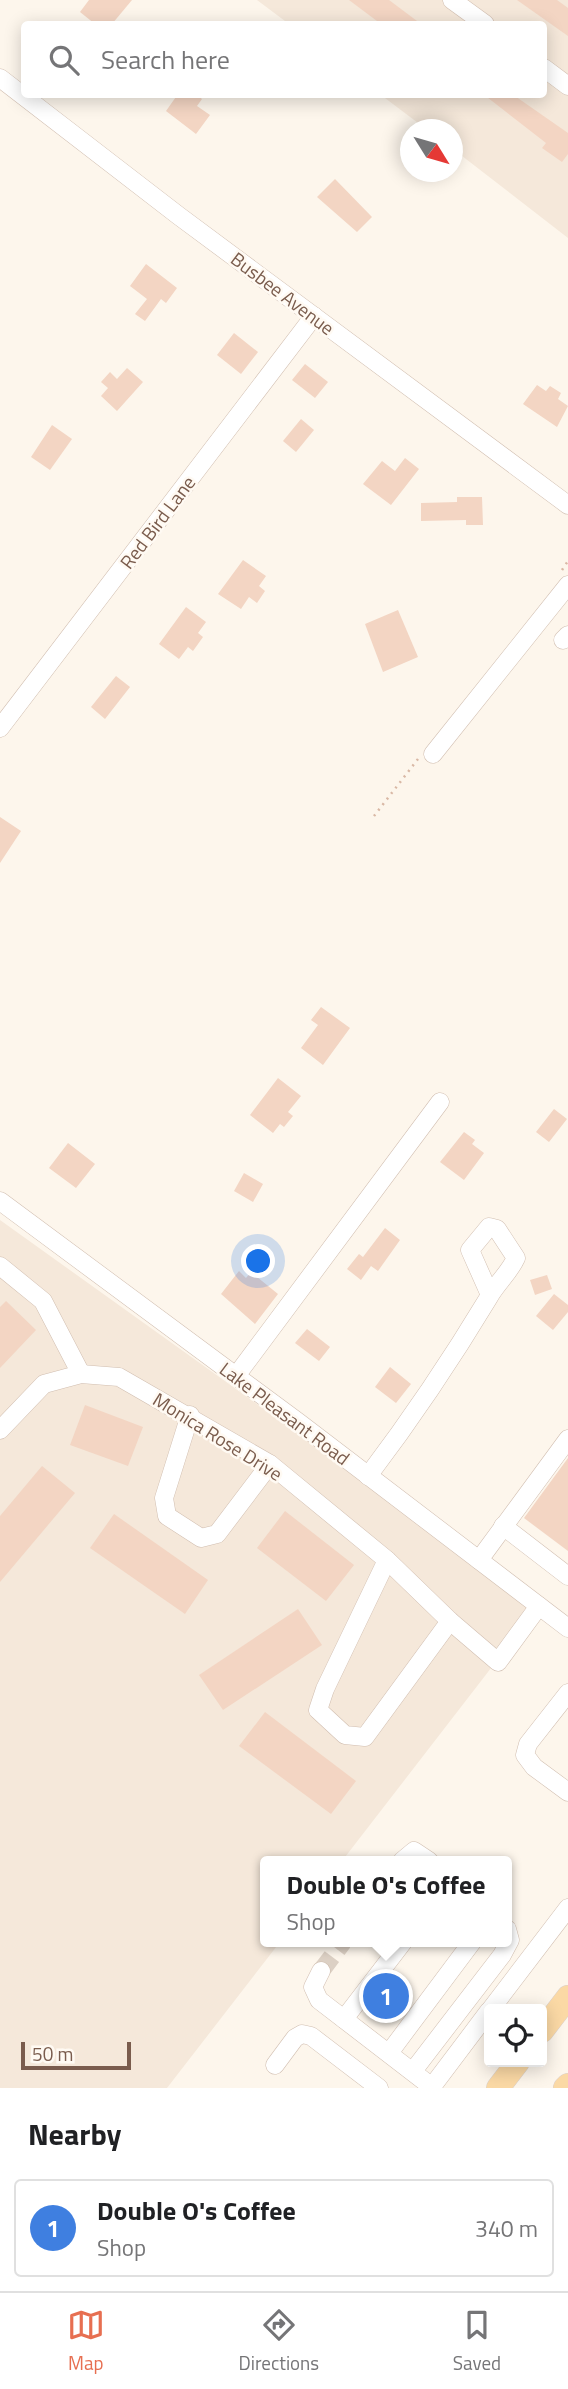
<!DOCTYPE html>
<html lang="en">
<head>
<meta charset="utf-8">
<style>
	body { margin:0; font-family:"Titillium Web",sans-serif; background:#f6f6f6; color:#202124 }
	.controls { position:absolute; right:21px; bottom:21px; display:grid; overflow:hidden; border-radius:7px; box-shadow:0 4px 18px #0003 }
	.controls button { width:63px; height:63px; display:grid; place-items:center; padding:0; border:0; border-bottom:2px solid #e0e0e0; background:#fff; color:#202124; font:35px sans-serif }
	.compass { position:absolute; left:400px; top:119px; width:63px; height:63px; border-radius:50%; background:#fff; box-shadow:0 4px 18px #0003; rotate:127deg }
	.scale { position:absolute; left:21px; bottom:18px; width:110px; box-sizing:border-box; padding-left:7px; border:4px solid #7a5c4d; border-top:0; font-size:19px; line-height:24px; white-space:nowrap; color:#7a5c4d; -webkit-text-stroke:5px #fffaf3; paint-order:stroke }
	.you { position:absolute; left:259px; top:1262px; width:24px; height:24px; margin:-18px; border:5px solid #fff; border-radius:50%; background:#1a73e8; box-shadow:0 0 0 10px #1a73e833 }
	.badge { display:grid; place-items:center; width:46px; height:46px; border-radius:50%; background:#e76f51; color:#fff; font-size:23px; font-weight:700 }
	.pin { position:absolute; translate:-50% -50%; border:4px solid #fff; box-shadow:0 2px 7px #0006 }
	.popup { position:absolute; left:260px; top:1856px; width:252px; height:91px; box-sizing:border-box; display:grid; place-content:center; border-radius:7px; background:#fff; filter:drop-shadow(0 2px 5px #0005); font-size:23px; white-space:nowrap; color:#757577 }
	.popup b { font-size:26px; color:#202124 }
	.popup::after { content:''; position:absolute; left:50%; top:100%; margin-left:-14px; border:14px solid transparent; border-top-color:#fff }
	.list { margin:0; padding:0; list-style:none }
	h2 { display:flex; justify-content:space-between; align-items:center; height:91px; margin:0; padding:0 28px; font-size:30px }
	h2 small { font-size:23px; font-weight:400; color:#757577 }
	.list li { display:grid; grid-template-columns:46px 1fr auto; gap:21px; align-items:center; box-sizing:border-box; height:98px; margin:0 14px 14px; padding:0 14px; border:2px solid #e0e0e0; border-radius:7px }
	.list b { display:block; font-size:26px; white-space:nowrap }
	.list p { margin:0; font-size:23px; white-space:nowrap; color:#757577 }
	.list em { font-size:23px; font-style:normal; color:#757577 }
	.icon { flex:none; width:38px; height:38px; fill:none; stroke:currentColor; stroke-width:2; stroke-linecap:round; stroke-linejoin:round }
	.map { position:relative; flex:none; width:568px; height:2088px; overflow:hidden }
	.search { position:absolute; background:#fff; box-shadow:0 4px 18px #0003; left:21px; right:21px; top:21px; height:77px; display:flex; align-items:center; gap:18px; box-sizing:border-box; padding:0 24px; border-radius:7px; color:#757577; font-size:26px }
	.sheet { height:203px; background:#fff }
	nav { display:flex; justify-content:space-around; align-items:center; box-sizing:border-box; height:98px; border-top:2px solid #e0e0e0; background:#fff; font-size:19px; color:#757577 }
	nav a { display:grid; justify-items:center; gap:4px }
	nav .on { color:#e76f51 }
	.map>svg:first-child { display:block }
	.residential { fill:#f5e8da }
	.building { fill:#f3d5c3 }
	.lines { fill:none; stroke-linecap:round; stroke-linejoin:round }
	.minor-tunnel { stroke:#dcd0c4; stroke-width:18; stroke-dasharray:18 9; stroke-linecap:butt }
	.minor-casing { stroke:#d1beb0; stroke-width:19 }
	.major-casing { stroke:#dad1cd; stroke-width:24 }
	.path { stroke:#d9b8a5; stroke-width:2.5; stroke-dasharray:2 5; stroke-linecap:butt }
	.minor { stroke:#fff; stroke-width:18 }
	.major { stroke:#fbd9a5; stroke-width:23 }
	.labels { text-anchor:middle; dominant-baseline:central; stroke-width:5; stroke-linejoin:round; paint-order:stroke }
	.street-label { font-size:19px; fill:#7a5c4d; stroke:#fffaf3 }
</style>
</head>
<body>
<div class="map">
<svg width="568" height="2088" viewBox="0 0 568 2088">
	<rect width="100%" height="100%" fill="#fdf6ec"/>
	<g class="residential">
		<path d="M257 0H568V238L453 149 452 130 426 129 381 95 544 94V24H289Z"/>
		<path d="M0 1220 539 1606 342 1861H265V1942H280L167 2088H0Z"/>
	</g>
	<g class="building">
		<path d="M89 0H132L112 24H95L80 12Z"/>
		<path d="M349 0H389L421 24H381Z"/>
		<path d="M517 0H557L568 8V36Z"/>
		<path d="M178 94H196L202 99 197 106 210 115 196 134 166 111Z"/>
		<path d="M483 94H512L568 133V154L562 162 542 148 546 143Z"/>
		<path d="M335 179 372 217 357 232 317 197Z"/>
		<path d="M146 264 177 288 166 303 161 299 145 321 135 314 147 299 130 286Z"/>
		<path d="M234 333 258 352 241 374 217 355Z"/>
		<path d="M305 364 328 382 315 398 292 380Z"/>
		<path d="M127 368 143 382 117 411 101 396 108 388 101 382 110 372 117 379Z"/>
		<path d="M537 385 546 391 550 386 561 393 558 399 568 406 557 427 523 404Z"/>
		<path d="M301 419 314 430 296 452 283 441Z"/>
		<path d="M52 425 72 439 50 470 31 457Z"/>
		<path d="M405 458 419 469 391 505 363 484 382 461 395 471Z"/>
		<path d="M457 497H482L483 525H466V520L421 521V503L457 502Z"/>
		<path d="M243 560 266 576 259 586 265 591 257 603 249 597 241 609 218 594Z"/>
		<path d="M186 607 206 622 198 633 203 637 193 651 188 647 179 659 159 644Z"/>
		<path d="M398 610 418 657 383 672 365 624Z"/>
		<path d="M116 676 130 687 105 719 91 707Z"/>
		<path d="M0 817 21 831 0 863Z"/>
		<path d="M321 1007 350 1028 323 1065 301 1048 318 1025 311 1020Z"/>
		<path d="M278 1078 301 1096 288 1112 293 1116 284 1127 280 1124 273 1133 250 1115Z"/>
		<path d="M554 1109 567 1119 549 1142 536 1132Z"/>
		<path d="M464 1132 475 1140 472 1144 484 1153 464 1180 440 1162Z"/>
		<path d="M68 1143 95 1164 76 1188 49 1168Z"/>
		<path d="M244 1173 263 1184 253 1202 234 1191Z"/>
		<path d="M385 1228 400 1240 378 1271 371 1266 361 1280 347 1269 359 1254 363 1257Z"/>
		<path d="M239 1271 246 1278 251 1272 278 1294 255 1324 221 1294Z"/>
		<path d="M547 1275 552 1289 535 1295 530 1280Z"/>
		<path d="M554 1294 568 1305V1312L553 1330 536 1316Z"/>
		<path d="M6 1301 36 1330 0 1368V1307Z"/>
		<path d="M307 1329 330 1347 319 1361 295 1343Z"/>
		<path d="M390 1367 411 1384 396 1403 375 1387Z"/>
		<path d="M85 1405 143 1427 128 1466 70 1445Z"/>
		<path d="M568 1458V1551L524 1518Z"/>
		<path d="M42 1466 75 1493 0 1582V1516Z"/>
		<path d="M285 1511 354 1565 326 1601 257 1548Z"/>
		<path d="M114 1514 208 1580 185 1614 90 1548Z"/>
		<path d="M298 1609 322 1645 223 1710 199 1675Z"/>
		<path d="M265 1712 356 1781 331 1814 239 1746Z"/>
	</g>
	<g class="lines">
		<path class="minor-tunnel" d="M321 1971 343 1942"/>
		<g class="minor-casing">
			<g id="minor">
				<path d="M452 0 485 24"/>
				<path d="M544 68 568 86"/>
				<path d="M0 78 179 216 568 505"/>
				<path d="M563 640 568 635"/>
				<path d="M0 728 314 316"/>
				<path d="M433 754 568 585"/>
				<path d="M0 1201 298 1422 568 1628"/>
				<path d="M0 1266 43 1301 81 1374"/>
				<path d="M236 1376 440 1102"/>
				<path d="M190 1415 164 1498 167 1516 201 1538 217 1534 270 1464"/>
				<path d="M0 1430 44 1384 81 1374 119 1377 270 1464 387 1560 450 1621 498 1662 539 1606"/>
				<path d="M368 1476C412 1418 451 1360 489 1297 497 1283 509 1273 516 1258L497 1229 489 1227 470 1250 490 1295"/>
				<path d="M503 1526 568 1576"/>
				<path d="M387 1560 325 1689 318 1710 345 1735 365 1737 450 1621"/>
				<path d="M479 1560 568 1439"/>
				<path d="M568 1693 528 1744 525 1755 534 1767 568 1792"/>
				<path d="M402 1861 414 1851 429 1861"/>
				<path d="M321 1971 313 1987 319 2000 432 2087"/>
				<path d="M491 2009 568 1908"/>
				<path d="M344 2019 403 1942"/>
				<path d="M389 2053 472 1942"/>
				<path d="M275 2065 295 2038 302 2034 311 2036 379 2088"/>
				<path d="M413 2071 502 1955 510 1940 507 1929"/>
				<path d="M431 2088 489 2011"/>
			</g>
		</g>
		<g class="major-casing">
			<g id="major">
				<path d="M542 2031 568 1997"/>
				<path d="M498 2088 518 2062"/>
				<path d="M565 2088 568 2085"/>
			</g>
		</g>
		<g class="path">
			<path d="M562 570 568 561"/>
			<path d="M374 816 418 759"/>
		</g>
		<use href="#minor" class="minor"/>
		<use href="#major" class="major"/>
	</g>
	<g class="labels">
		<g class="street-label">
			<text transform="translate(283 293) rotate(37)">Busbee Avenue</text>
			<text transform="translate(157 522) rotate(-53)">Red Bird Lane</text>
			<text transform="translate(285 1413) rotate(37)">Lake Pleasant Road</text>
			<text transform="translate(218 1436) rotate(32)">Monica Rose Drive</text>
		</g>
	</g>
</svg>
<div class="controls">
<button><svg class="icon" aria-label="locate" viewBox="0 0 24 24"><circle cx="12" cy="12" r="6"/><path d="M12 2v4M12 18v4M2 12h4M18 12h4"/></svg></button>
</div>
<svg class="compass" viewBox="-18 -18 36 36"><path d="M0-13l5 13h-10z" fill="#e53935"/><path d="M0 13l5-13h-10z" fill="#757577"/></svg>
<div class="scale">50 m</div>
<div class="you"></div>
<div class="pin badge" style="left:386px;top:1996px;background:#3f7fe0">1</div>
<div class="popup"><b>Double O's Coffee</b>Shop</div>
<div class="search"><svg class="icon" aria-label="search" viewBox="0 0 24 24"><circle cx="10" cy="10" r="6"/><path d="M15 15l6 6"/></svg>Search here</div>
</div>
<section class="sheet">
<h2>Nearby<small></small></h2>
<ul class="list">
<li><span class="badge" style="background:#3f7fe0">1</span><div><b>Double O's Coffee</b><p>Shop</p></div><em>340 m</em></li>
</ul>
</section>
<nav>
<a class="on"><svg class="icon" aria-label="map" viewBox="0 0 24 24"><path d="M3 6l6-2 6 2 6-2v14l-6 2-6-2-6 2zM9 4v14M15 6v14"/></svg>Map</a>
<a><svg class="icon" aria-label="directions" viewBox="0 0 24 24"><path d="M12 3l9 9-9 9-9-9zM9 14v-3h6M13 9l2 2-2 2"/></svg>Directions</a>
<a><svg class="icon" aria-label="saved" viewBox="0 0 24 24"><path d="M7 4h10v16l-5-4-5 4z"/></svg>Saved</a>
</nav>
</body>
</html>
